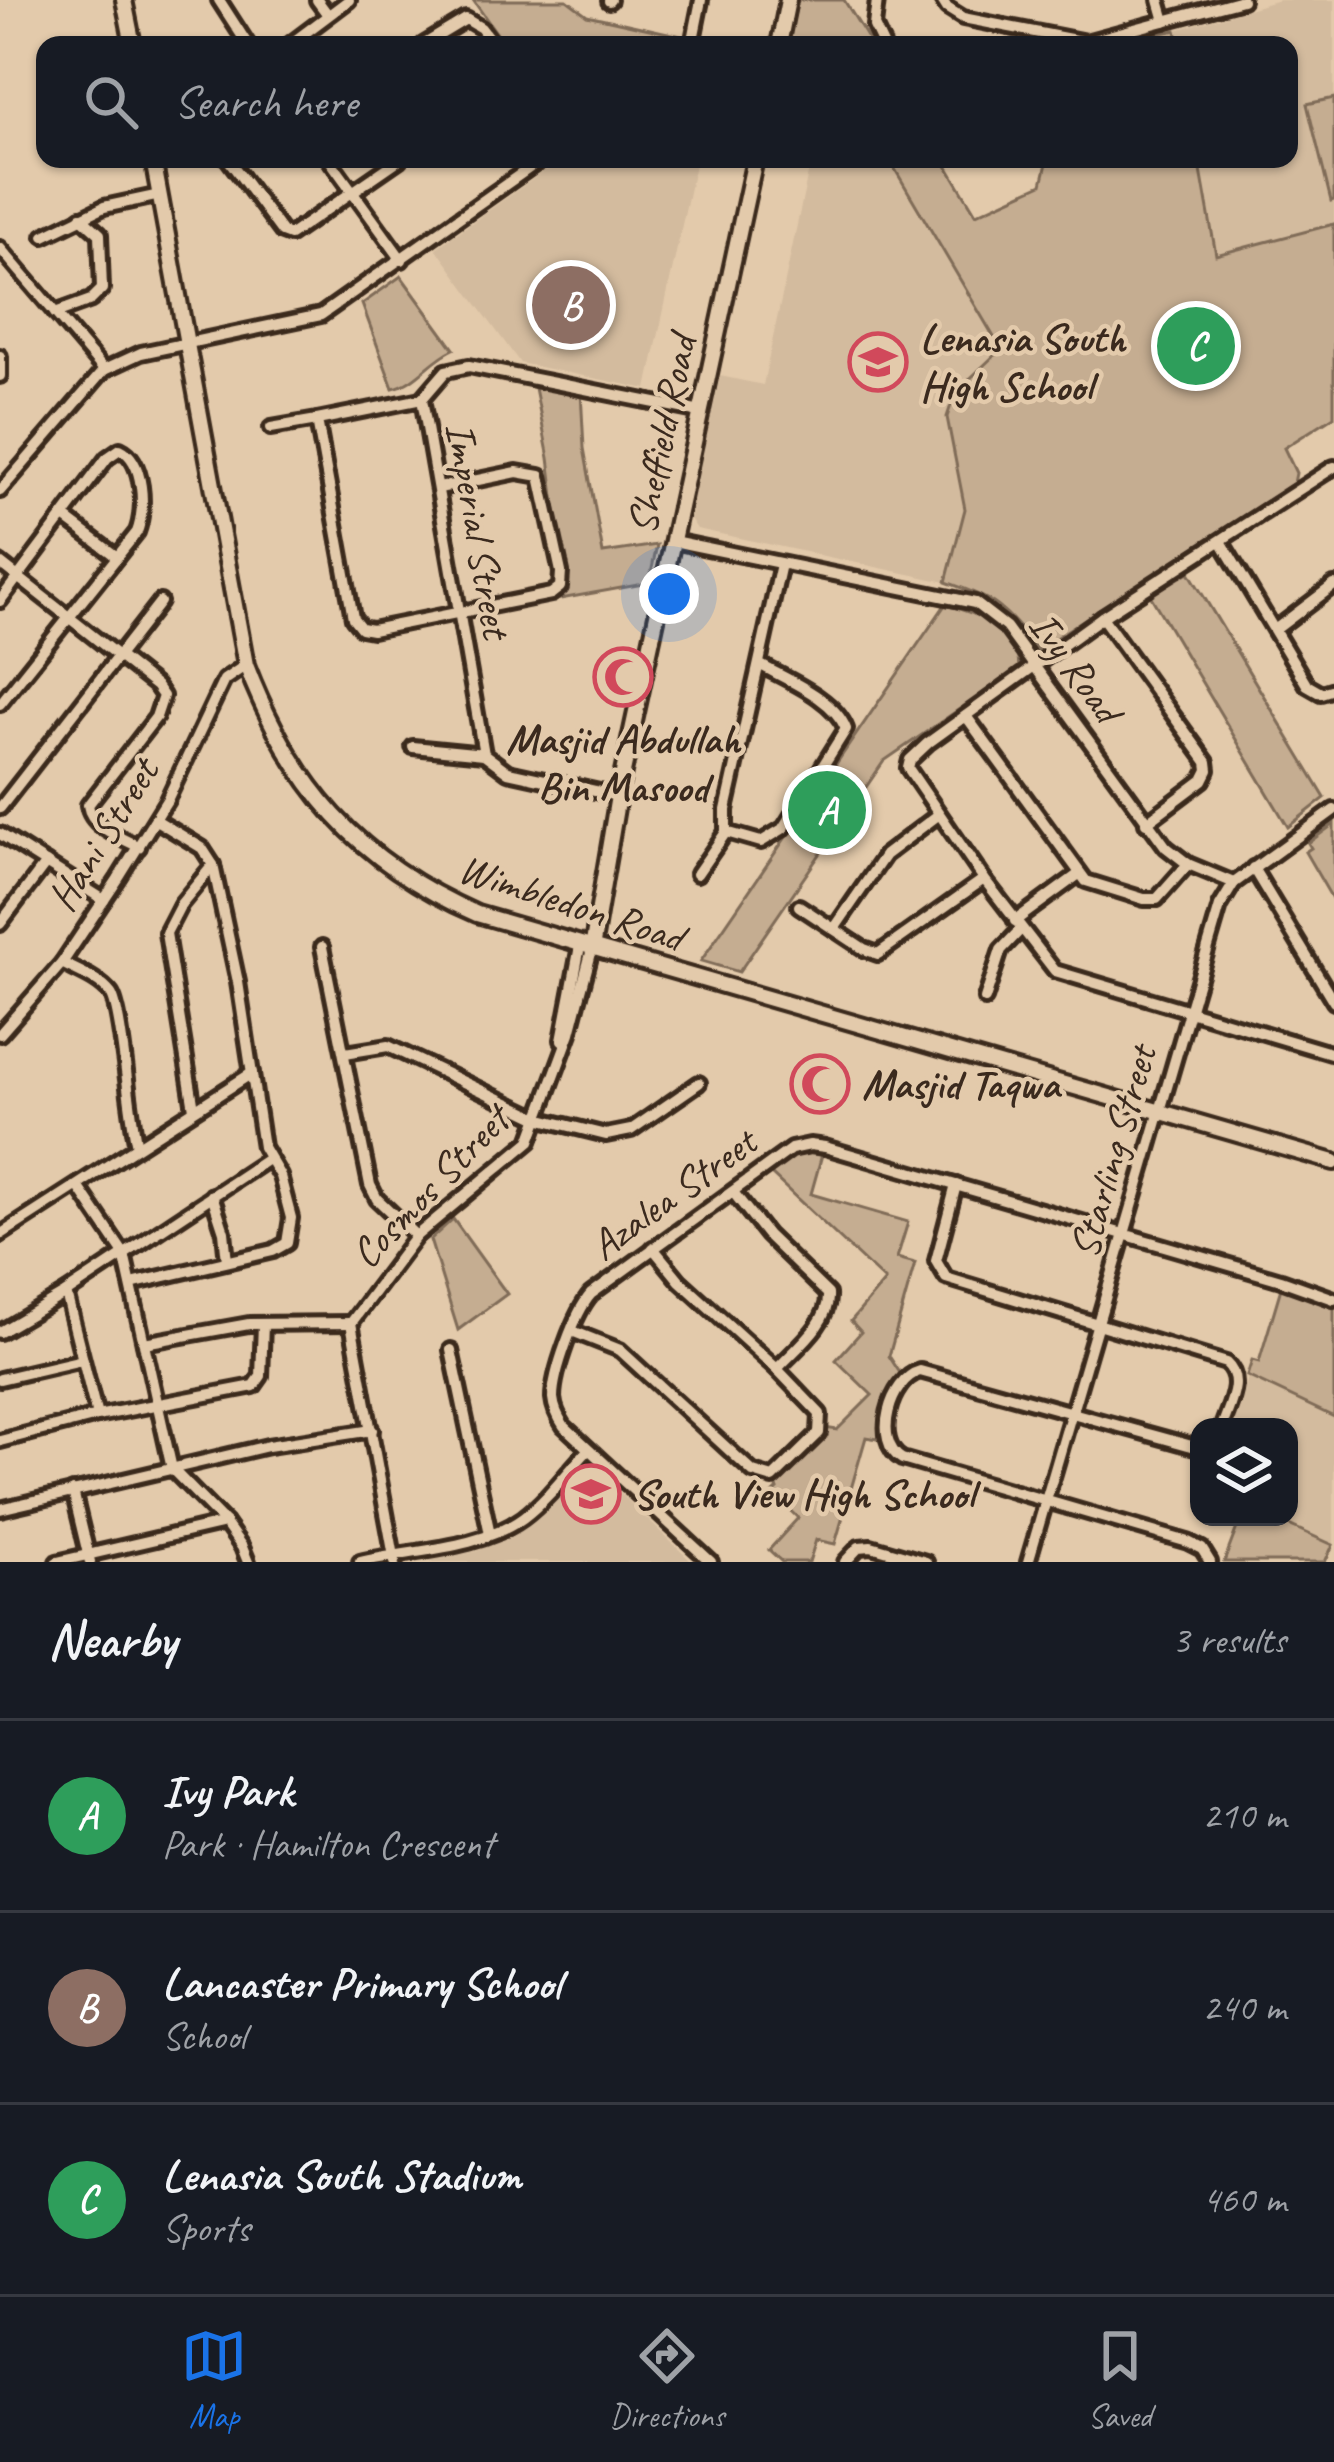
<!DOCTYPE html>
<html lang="en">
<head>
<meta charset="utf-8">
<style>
	body { margin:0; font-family:Caveat,sans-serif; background:#242831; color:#f1f3f6 }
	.controls { position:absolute; right:36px; bottom:36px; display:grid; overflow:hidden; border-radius:24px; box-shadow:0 3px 9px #0004 }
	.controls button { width:108px; height:108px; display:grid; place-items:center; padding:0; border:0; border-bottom:3px solid #363941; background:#171b24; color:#f1f3f6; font:60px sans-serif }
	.you { position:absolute; left:669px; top:594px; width:42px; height:42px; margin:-30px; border:9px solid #fff; border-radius:50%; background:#1a73e8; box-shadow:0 0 0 18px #1a73e833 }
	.badge { display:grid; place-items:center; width:78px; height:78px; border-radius:50%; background:#1a73e8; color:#fff; font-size:39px; font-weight:700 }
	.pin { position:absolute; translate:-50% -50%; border:6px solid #fff; box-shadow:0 3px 12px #0006 }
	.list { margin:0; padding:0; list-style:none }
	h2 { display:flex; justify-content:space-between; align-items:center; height:156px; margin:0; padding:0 48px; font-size:51px }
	h2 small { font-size:39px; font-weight:400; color:#9ea1a6 }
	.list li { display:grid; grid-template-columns:78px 1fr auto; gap:36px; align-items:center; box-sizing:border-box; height:192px; padding:0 48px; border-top:3px solid #363941 }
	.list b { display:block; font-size:45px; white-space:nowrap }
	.list p { margin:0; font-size:39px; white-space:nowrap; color:#9ea1a6 }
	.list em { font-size:39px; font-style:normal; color:#9ea1a6 }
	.icon { flex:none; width:66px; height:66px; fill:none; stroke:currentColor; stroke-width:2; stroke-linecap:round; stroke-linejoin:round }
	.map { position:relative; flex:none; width:1334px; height:1562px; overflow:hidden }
	.search { position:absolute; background:#171b24; box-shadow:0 3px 9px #0004; left:36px; right:36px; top:36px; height:132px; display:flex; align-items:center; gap:30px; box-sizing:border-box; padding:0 42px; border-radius:24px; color:#9ea1a6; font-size:45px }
	.sheet { height:732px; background:#171b24 }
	nav { display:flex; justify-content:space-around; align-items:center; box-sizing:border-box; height:168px; border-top:3px solid #363941; background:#171b24; font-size:33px; color:#9ea1a6 }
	nav a { display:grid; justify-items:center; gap:6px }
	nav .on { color:#1a73e8 }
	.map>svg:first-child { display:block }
	.built { fill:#d3bb9e }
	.green { fill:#c5ad91; stroke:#806c58; stroke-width:3 }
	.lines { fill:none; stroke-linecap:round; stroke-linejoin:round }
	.street-casing { stroke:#3b2a1e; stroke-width:20 }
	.secondary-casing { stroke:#3b2a1e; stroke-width:22 }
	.street { stroke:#e3caab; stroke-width:10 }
	.secondary { stroke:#e3caab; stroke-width:14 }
	.labels { text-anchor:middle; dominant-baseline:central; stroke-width:9; stroke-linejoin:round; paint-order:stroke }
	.poi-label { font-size:42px; font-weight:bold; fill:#3b2a1e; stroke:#e3caab; text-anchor:start }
	.street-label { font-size:42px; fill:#3b2a1e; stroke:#e3caab }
</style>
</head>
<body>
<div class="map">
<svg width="1334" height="1562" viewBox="0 0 1334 1562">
	<rect width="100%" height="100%" fill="#e3caab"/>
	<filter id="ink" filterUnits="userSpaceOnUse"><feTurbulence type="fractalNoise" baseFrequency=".00833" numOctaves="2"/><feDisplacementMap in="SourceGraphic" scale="24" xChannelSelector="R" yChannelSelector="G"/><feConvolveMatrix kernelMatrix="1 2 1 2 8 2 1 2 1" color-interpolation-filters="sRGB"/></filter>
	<g filter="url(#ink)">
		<g class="built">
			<path d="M1279 0H1334V224L1216 255 1199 159H1289V45H1179L1176 30Z"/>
			<path d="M561 159H696L647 389 520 363 436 248Z"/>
			<path d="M811 159H889L1002 349 955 393 948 417 965 509 946 582 697 529 689 517 720 376 763 385Z"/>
			<path d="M1281 1288 1334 1308V1545L1271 1517H1289V1427L1232 1424 1241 1406 1252 1360 1259 1362Z"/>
			<path d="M584 1469H595L692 1562H414L477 1551 494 1543 536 1520Z"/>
		</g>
		<g class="green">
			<path d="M473 0H567L587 15 681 36 673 45H505Z"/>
			<path d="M798 0H844L872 45H787Z"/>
			<path d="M1176 30 1179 45H1106Z"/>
			<path d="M1334 98V200L1331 201 1307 104Z"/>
			<path d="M889 159H943L976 214 1042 184 1048 159H1199L1216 255 1334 224V416L1284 448 1296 473 1294 483 1037 650C1005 607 996 600 946 582L965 509 947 417 955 393 1001 349Z"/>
			<path d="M401 276 454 349C430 360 417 383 393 388L362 304Z"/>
			<path d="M535 388 581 392 584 448 603 553 657 545 649 583 555 600 565 581 549 458Z"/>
			<path d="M1189 572 1325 798 1288 827 1150 595Z"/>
			<path d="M945 605C976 612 1018 630 1019 668L884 761 739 972 701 961Z"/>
			<path d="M1334 824V902L1305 852 1311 848 1308 843Z"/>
			<path d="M810 1150 823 1151 811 1194 908 1222 897 1258 915 1263 889 1356 900 1373 878 1439 866 1437 835 1544 816 1540 809 1562H782L769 1550 798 1518 773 1494 778 1489 774 1483 825 1428 837 1430 872 1395 836 1360 861 1332 851 1321 885 1281 769 1172 792 1154Z"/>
			<path d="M453 1219 507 1294 458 1330 430 1240Z"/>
			<path d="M1281 1288 1334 1308V1417L1247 1376 1252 1360 1259 1362Z"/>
			<path d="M1241 1517H1271L1333 1545 1325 1562H1224Z"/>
		</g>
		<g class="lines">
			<g class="street-casing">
				<g id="street">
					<path d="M219 0 248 45"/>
					<path d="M317 0 328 15"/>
					<path d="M877 0 874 26 883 45"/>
					<path d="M942 0 947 8 963 18 1086 42 1242 0"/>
					<path d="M1159 0 1165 21"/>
					<path d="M609 1 610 0"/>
					<path d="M289 45 349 0"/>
					<path d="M423 45 466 19 481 28 494 45"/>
					<path d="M692 45 701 0"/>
					<path d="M228 159 282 232 290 235 400 159"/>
					<path d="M329 159 402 260"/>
					<path d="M44 236 104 207 160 195"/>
					<path d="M0 248 104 370"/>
					<path d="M55 313 91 300 102 289 100 234 81 217"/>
					<path d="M0 356V376"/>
					<path d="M422 399 317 420 353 618 361 628 372 630 551 594 560 587 561 572 540 476 517 472 439 488"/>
					<path d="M271 428 317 420"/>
					<path d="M1334 467 1102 617 928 743 910 760 908 768 984 879 1055 971 1334 1054"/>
					<path d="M0 491 104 370 141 353 321 315 542 159"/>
					<path d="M64 517 117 557"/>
					<path d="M673 541 975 603 1006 627 1166 847 1188 864 1234 883"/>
					<path d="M1221 541 1307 685 1321 693 1334 689"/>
					<path d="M0 563 156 686 163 696 156 717 88 805C91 827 120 837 139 847"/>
					<path d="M0 601 107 458 120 449C144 460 146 509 137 532L0 704"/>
					<path d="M1102 617 1207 762 1208 770 1203 780 1146 823"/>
					<path d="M1276 629 1334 585"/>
					<path d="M759 664C787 680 834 698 846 729L784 828 761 842 726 832V810L781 564"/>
					<path d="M966 716 1086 881 1144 899H1157L1188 864"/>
					<path d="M413 747 484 754"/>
					<path d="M618 796 508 772 484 754 422 399 446 371 469 366 701 412"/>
					<path d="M0 808 160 602"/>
					<path d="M0 834 104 900"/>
					<path d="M1253 868 1334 1002"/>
					<path d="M697 874 726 832"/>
					<path d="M799 906 864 949 878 954 984 879"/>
					<path d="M1015 921 1079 874"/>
					<path d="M0 924 46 863"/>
					<path d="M834 929 885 855 938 815"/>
					<path d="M322 947 370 1185 377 1199 416 1236"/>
					<path d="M62 963C77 971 100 979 111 994 122 1009 129 1116 137 1146"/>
					<path d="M985 999 1001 950 1021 929"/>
					<path d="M0 1034 62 963 118 879 167 800 224 680 246 665"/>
					<path d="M562 1040 580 946"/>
					<path d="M345 1053 388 1046 541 1119 606 1135 631 1130 699 1083"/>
					<path d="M194 1109 166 933 181 904 213 865"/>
					<path d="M956 1185 936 1261 946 1278 1226 1363C1245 1380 1229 1405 1222 1427"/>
					<path d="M78 1186 124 1254 172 1469 225 1523 242 1547 248 1562"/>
					<path d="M733 1192 767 1235 828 1294C830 1323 796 1348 777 1369"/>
					<path d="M212 1195 224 1232 227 1261"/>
					<path d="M0 1235 252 1073"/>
					<path d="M131 1284 273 1251 287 1243 291 1218 280 1176 263 1147 238 982 213 865 202 848 156 820"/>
					<path d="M66 1293 97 1416"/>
					<path d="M572 1331 620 1350 753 1472 773 1478 819 1433 820 1414 777 1369 680 1281 653 1248"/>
					<path d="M0 1332 66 1293 268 1159"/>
					<path d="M144 1343 249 1324 351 1323"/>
					<path d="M451 1350 490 1534"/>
					<path d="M0 1379 82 1360"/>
					<path d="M0 1441 97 1416 254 1386 261 1376 263 1324"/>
					<path d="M1199 1448 920 1371C890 1379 872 1442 902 1459L1188 1542 1202 1549 1210 1562"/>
					<path d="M73 1491 90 1562"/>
					<path d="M0 1509 268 1446 372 1430"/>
					<path d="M57 1562 225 1523"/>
					<path d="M360 1562C411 1550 479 1550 523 1518 547 1500 568 1472 588 1450"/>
					<path d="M395 1562 351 1323 416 1236 530 1141 570 1033 592 949"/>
					<path d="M711 1562 564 1426C558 1417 554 1409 553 1398 553 1373 575 1312 591 1294L791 1149 810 1145 825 1147 1281 1280 1334 1299"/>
					<path d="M845 1562 859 1547 871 1546 926 1562"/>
					<path d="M1028 1562 1220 906 1234 883 1334 810"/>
				</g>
			</g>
			<g class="secondary-casing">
				<g id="secondary">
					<path d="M124 0 133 45"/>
					<path d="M779 45 788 0"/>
					<path d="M153 159 246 665C292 785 357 862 477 914L1334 1162"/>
					<path d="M592 949 618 796 755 159"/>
				</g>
			</g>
			<use href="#street" class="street"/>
			<use href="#secondary" class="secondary"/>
		</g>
	</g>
	<defs>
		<g id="school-ring" transform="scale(3)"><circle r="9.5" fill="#e3caab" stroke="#d1495b" stroke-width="1.5"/><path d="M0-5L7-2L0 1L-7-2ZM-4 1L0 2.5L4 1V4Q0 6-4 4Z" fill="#d1495b"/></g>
		<g id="mosque-ring" transform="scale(3)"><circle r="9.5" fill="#e3caab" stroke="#d1495b" stroke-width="1.5"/><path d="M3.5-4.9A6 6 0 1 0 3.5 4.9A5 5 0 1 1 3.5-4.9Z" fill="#d1495b"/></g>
	</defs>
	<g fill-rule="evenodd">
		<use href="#school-ring" x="878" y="362"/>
		<use href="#mosque-ring" x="623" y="677"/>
		<use href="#mosque-ring" x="820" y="1084"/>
		<use href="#school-ring" x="591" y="1494"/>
	</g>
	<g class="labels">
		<g class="poi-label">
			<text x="920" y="338">Lenasia South<tspan x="920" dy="48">High School</tspan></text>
			<text x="623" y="739" text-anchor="middle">Masjid Abdullah<tspan x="623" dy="48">Bin Masood</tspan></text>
			<text x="862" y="1084">Masjid Taqwa</text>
			<text x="633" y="1494">South View High School</text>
		</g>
		<g class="street-label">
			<text transform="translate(662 435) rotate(-78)">Sheffield Road</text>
			<text transform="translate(478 530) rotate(80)">Imperial Street</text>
			<text transform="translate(1075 667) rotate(54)">Ivy Road</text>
			<text transform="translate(103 835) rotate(-58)">Hani Street</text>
			<text transform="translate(571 903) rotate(18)">Wimbledon Road</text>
			<text transform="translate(1113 1152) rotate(-74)">Starling Street</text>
			<text transform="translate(430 1187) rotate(-46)">Cosmos Street</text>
			<text transform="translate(673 1194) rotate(-36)">Azalea Street</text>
		</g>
	</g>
</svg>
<div class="controls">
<button><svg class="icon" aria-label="layers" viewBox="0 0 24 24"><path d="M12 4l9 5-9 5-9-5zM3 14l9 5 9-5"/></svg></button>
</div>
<div class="you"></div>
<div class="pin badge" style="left:827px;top:810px;background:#2e9e5b">A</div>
<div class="pin badge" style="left:571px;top:305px;background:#8d6e63">B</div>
<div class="pin badge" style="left:1196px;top:346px;background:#2e9e5b">C</div>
<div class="search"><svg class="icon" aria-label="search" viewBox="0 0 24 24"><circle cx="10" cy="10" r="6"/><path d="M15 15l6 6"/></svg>Search here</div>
</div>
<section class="sheet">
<h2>Nearby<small>3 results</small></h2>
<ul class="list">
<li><span class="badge" style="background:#2e9e5b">A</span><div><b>Ivy Park</b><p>Park · Hamilton Crescent</p></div><em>210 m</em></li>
<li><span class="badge" style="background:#8d6e63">B</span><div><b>Lancaster Primary School</b><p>School</p></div><em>240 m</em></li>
<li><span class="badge" style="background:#2e9e5b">C</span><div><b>Lenasia South Stadium</b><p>Sports</p></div><em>460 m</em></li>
</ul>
</section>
<nav>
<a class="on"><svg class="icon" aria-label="map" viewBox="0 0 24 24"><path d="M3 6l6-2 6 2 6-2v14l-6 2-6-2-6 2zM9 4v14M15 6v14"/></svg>Map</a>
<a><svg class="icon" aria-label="directions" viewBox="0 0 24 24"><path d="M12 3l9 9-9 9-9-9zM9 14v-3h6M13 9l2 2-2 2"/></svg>Directions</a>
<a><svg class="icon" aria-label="saved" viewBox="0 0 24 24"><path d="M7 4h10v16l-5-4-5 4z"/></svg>Saved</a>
</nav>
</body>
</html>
